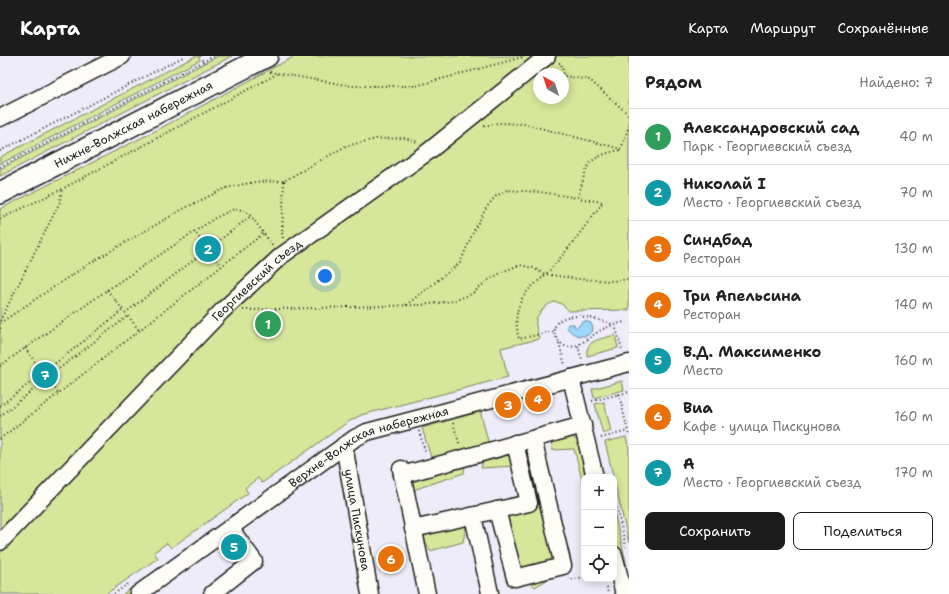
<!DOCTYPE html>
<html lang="ru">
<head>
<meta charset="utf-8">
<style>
	body { margin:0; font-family:"Shantell Sans",sans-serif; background:#f2f2f2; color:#222 }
	.controls { position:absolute; right:12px; bottom:12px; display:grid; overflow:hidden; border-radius:8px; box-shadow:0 2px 10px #0003 }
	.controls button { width:36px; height:36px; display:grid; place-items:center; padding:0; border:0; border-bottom:1px solid #e0e0e0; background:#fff; color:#222; font:20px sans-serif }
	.compass { position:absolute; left:533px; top:12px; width:36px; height:36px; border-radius:50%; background:#fff; box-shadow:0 2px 10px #0003; rotate:321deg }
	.you { position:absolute; left:325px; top:220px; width:14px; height:14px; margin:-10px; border:3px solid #fff; border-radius:50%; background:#1a73e8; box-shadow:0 0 0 6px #1a73e833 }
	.badge { display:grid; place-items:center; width:26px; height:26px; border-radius:50%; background:#1c1c1c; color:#fff; font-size:13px; font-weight:700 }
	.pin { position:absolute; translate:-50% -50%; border:2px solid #fff; box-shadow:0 1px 4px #0006 }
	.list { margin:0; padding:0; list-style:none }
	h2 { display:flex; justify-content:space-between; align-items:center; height:52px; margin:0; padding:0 16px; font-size:17px }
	h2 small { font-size:13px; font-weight:400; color:#767676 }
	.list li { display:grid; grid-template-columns:26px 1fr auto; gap:12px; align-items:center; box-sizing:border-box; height:56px; padding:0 16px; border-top:1px solid #e0e0e0 }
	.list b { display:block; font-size:15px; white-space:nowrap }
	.list p { margin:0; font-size:13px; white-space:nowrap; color:#767676 }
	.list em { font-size:13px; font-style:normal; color:#767676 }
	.actions { display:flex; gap:8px; padding:12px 16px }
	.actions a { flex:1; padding:9px 0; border:1px solid #1c1c1c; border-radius:8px; text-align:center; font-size:14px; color:#1c1c1c }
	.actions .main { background:#1c1c1c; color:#fff }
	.icon { flex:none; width:22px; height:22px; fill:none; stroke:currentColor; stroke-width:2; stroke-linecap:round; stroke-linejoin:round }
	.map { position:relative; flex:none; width:629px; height:538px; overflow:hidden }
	header { display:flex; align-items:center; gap:24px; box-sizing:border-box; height:56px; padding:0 20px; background:#1c1c1c; color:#fff }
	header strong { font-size:19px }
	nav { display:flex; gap:22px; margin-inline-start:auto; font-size:14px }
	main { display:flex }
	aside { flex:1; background:#fff }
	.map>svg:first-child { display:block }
	.green { fill:#d6e69a; stroke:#79815b; fill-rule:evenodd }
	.water { fill:#9ad8fc; stroke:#688da2 }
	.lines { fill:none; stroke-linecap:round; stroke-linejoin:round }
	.minor-casing { stroke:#1c1c1c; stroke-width:19 }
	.major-casing { stroke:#1c1c1c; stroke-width:24 }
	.path { stroke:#1c1c1c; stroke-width:2; stroke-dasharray:1 3; stroke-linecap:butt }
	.minor { stroke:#fdfcf7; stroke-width:16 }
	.major { stroke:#fdfcf7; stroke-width:21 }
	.labels { text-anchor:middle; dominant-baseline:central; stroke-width:4; stroke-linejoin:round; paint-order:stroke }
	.street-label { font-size:12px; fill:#1c1c1c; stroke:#fdfcf7 }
</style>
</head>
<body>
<header>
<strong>Карта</strong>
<nav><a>Карта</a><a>Маршрут</a><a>Сохранённые</a></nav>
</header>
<main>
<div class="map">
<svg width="629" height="538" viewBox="0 0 629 538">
	<rect width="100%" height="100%" fill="#eeecf8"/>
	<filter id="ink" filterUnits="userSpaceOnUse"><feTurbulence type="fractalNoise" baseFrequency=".025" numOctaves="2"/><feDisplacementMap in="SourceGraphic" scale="8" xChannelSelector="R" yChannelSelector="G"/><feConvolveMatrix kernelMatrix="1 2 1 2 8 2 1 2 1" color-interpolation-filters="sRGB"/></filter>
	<g filter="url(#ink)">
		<g class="green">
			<path d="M196 0H198L200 4 0 108V101Z"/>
			<path d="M218 0H232L0 120V113Z"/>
			<path d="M295 0H629V254L569 255C566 252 562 247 556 246 548 246 538 257 536 264 535 270 538 277 539 283L501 292 508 321 361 359 348 366 262 427 258 422 245 432 248 437 171 492 167 487 154 496 158 502 106 538H0V153L157 74ZM539 18H563V42H539Z"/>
			<path d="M615 279 618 292 587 300C585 283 602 283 615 279Z"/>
			<path d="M622 325 624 334 594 342 592 333Z"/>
			<path d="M604 346 611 375 603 378 595 348Z"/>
			<path d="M483 355 481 358 489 389 471 394 469 390 467 395 464 417 416 433 410 443 408 425 433 408 422 372Z"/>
			<path d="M562 377 583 386 592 421H584V431L574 393 552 394 551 381Z"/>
			<path d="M626 381 629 393V487L605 386Z"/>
			<path d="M524 383 546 418 527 423 514 410 481 412 486 393Z"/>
			<path d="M315 401 316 404 128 538H123Z"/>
			<path d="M543 447 560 516 535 531 516 513 502 457Z"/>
			<path d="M614 456 627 510 620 511 614 486Z"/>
			<path d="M467 465 463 486 430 495 421 475Z"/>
		</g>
		<path class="water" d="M585 265 591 267 593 272C589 285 572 281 567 271L568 268H574L575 271 577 272 581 267Z"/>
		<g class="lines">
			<g class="minor-casing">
				<g id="minor">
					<path d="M0 62 122 0"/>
					<path d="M571 322 595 421"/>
					<path id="s1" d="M344 389 370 538"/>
					<path d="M401 413 427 538"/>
					<path d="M402 419 583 369"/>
					<path d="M497 454 515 522 563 510 533 383"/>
					<path d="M473 460 490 537"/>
					<path d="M413 473 529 447 515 387"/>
					<path id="s2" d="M0 486 222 255 281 200 429 95 547 0"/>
					<path d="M614 499 624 538"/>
					<path id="s3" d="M138 538 355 382 367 376 629 307"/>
					<path d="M212 538 254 505 230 472"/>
				</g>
			</g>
			<g class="major-casing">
				<g id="major">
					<path id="s4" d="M0 137 267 0"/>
				</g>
			</g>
			<g class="path">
				<path d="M200 0 203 5"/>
				<path d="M559 7H561L564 20 590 24 629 59"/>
				<path d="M270 16 352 30H415L523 1"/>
				<path d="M484 70 498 67 525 68 621 93"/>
				<path d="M621 93 629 70"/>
				<path d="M0 95 185 0"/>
				<path d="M0 111 214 0"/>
				<path d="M578 141C581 132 584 117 588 110 594 100 610 96 620 94"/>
				<path d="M0 163 62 133 277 18"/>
				<path d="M194 175 221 210"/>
				<path d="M283 182 282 177 284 125"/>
				<path d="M107 234 124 255"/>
				<path d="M406 249 460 207 475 172 487 151 495 141 507 134 540 136 603 146C585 170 567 196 546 218 537 227 525 234 520 247 515 259 516 271 519 283L554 275"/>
				<path d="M243 254 420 249 453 245 472 238 487 225 504 215 520 209 533 212 545 218 578 223 613 225 629 223"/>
				<path d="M125 257 251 160"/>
				<path d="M128 260 139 274"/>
				<path d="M0 265 60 146 62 133"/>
				<path d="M0 267 70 220 102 200 183 153 226 132 254 126 284 125 346 90 376 83 404 82 418 86"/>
				<path d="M615 269C599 264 569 253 557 267 554 271 553 275 555 279 568 305 587 281 603 273 611 269 620 267 629 265"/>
				<path d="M615 269 622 294"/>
				<path d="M0 272 1 274 0 276"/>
				<path d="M559 287 565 309"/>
				<path d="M578 290 582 305"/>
				<path d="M25 292 38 310"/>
				<circle cx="45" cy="320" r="12"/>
				<path d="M0 310 107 234 215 162 234 153 244 154 251 160 273 190"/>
				<path d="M52 310 123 254"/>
				<path d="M56 315 128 260"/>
				<path d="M53 329 58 337"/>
				<path d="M619 338 629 380"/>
				<path d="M592 345 629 336"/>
				<path d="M0 350 34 324"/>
				<path d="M0 360 38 330"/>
				<path d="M453 367 460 390"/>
				<path d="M419 375 426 398"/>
				<path d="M601 382 628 375"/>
				<path d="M0 383 264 177"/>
				<path d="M614 440 626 491"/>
				<path d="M569 522 570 524 584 521"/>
				<path d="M607 531 608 538"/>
				<path d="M114 538 128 528"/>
			</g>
			<use href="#minor" class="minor"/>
			<use href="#major" class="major"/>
		</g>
	</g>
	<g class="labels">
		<g class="street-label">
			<text stroke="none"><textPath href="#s4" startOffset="150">Нижне-Волжская набережная</textPath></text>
			<text stroke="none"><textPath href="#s2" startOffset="367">Георгиевский съезд</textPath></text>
			<text stroke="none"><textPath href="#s3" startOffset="276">Верхне-Волжская набережная</textPath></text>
			<text stroke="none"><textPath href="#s1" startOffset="76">улица Пискунова</textPath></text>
		</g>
	</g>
</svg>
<div class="controls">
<button>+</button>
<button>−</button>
<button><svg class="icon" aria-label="locate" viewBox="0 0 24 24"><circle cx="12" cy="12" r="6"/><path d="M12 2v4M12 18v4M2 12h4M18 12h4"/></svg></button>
</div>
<svg class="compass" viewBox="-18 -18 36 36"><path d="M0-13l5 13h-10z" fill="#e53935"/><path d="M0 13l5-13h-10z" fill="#767676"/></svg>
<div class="you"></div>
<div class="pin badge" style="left:268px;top:268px;background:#2e9e5b">1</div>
<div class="pin badge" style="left:208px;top:193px;background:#0f9aa8">2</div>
<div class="pin badge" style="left:508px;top:349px;background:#e8710a">3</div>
<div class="pin badge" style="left:538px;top:343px;background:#e8710a">4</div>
<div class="pin badge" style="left:234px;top:491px;background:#0f9aa8">5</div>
<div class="pin badge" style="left:391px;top:503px;background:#e8710a">6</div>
<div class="pin badge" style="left:45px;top:319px;background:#0f9aa8">7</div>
</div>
<aside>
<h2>Рядом<small>Найдено: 7</small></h2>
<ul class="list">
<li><span class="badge" style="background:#2e9e5b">1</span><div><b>Александровский сад</b><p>Парк · Георгиевский съезд</p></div><em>40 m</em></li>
<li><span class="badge" style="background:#0f9aa8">2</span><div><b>Николай I</b><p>Место · Георгиевский съезд</p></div><em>70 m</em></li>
<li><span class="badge" style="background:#e8710a">3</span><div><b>Синдбад</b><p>Ресторан</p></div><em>130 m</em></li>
<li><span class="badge" style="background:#e8710a">4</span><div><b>Три Апельсина</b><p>Ресторан</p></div><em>140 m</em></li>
<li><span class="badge" style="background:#0f9aa8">5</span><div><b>В.Д. Максименко</b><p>Место</p></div><em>160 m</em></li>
<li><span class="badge" style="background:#e8710a">6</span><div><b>Виа</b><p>Кафе · улица Пискунова</p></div><em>160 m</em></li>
<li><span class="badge" style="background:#0f9aa8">7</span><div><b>А</b><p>Место · Георгиевский съезд</p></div><em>170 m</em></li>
</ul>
<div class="actions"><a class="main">Сохранить</a><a>Поделиться</a></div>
</aside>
</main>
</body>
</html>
